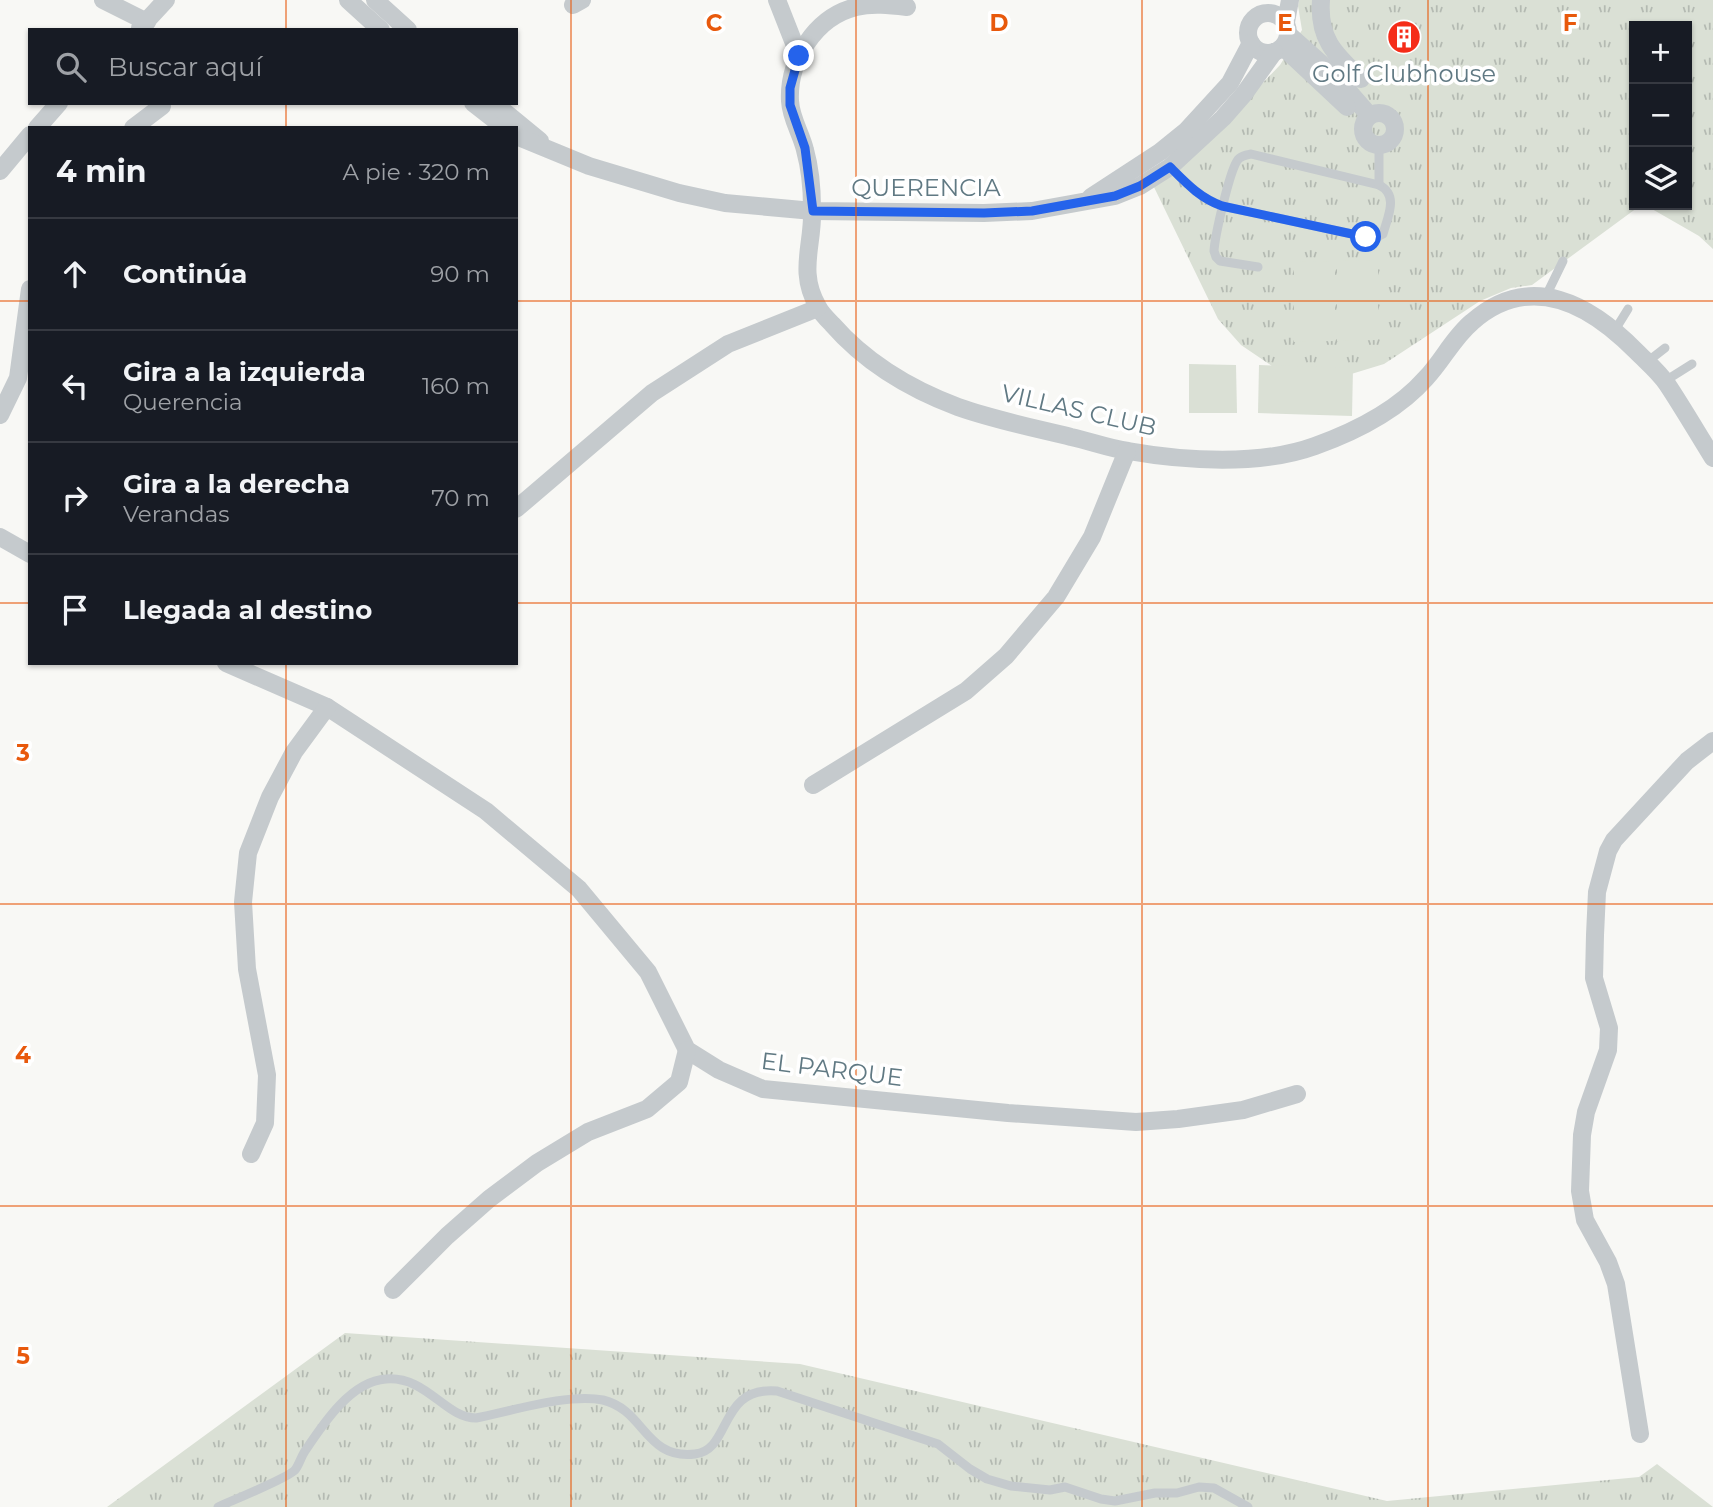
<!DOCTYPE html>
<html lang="es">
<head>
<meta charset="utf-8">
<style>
	body { margin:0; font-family:Montserrat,sans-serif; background:#20242c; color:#f1f3f6 }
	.controls { position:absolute; right:21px; top:21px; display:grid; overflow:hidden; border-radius:0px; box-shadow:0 2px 5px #0004 }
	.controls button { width:63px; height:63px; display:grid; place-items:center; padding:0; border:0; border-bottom:2px solid #363941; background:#171b24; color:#f1f3f6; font:35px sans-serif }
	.stop { position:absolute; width:21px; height:21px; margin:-16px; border:5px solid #2563eb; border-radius:50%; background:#fff }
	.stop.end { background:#2563eb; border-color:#fff; box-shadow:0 2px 7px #0008 }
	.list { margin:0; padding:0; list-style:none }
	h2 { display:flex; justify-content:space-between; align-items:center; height:91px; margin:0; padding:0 28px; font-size:30px }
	h2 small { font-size:23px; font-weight:400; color:#9ea1a6 }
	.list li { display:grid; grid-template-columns:46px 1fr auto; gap:21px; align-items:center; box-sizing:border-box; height:112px; padding:0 28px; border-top:2px solid #363941 }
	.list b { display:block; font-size:26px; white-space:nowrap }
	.list p { margin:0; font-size:23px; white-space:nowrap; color:#9ea1a6 }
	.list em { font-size:23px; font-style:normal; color:#9ea1a6 }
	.icon { flex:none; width:38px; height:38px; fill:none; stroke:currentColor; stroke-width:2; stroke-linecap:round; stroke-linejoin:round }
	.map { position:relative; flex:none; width:1713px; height:1507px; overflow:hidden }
	.search { position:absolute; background:#171b24; box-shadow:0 2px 5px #0004; left:28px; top:28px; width:490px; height:77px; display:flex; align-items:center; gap:18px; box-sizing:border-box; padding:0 24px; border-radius:0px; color:#9ea1a6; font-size:26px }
	.panel { position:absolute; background:#171b24; box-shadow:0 2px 5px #0004; left:28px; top:126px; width:490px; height:539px; border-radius:0px }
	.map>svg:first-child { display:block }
	.grass { fill:url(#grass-tufts) }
	.pitch { fill:#dae0d5 }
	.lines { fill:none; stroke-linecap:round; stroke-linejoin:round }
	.service { stroke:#c5cacd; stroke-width:9 }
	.minor { stroke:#c5cacd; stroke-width:18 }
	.route { stroke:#2563eb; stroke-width:9 }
	.grid { fill:none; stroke:#e8590c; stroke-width:2; stroke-opacity:0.55 }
	.labels { text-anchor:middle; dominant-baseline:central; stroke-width:7; stroke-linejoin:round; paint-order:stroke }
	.poi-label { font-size:24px; fill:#607983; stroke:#fff }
	.street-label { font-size:24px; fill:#607983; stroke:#fff }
	.grid-label { font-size:23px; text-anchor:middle; font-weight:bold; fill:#e8590c; stroke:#fff; stroke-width:7; stroke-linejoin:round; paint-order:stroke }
</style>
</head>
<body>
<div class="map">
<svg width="1713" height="1507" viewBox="0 0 1713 1507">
	<defs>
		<pattern id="grass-tufts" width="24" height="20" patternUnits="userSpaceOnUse" patternTransform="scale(1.75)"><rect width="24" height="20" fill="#dae0d5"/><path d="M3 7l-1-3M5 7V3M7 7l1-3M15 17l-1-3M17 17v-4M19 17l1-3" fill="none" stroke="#b4bab2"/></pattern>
	</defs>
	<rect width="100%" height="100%" fill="#f8f8f5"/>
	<g class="grass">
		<path d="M1299 0H1713V249L1699 236 1645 205H1687V26H1634V205H1641L1532 285 1511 288 1480 301 1384 364 1348 375 1272 366 1241 345 1218 319 1152 183 1192 157 1280 65 1302 30 1298 6Z"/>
		<path d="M345 1333 800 1364 1387 1501 1639 1477 1657 1464 1713 1507H107Z"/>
	</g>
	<g class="pitch">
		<path d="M1378 260V340L1337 341V261Z"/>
		<path d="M1335 261V341L1294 342V262Z"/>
		<path d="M1189 364 1236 365 1237 413H1189Z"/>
		<path d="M1259 365 1353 368 1352 416 1258 413Z"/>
	</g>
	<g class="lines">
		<g class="service">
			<path d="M1170 167C1187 184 1200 198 1222 206L1366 237H1377L1383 234C1388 216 1399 195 1379 185L1251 154C1246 155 1240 156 1237 161 1229 174 1215 235 1214 251L1216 257 1220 261 1258 267"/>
			<path d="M1379 185V145"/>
			<path d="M1546 296 1563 261"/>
			<path d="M1615 330 1628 309"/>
			<path d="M1647 362 1665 348"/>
			<path d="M1665 381 1692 364"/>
			<path d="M218 1507C231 1501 288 1478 295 1470 299 1465 301 1457 305 1451 323 1424 351 1381 386 1379 427 1376 445 1418 476 1418 512 1411 568 1393 603 1400 645 1410 645 1460 695 1454 732 1450 718 1386 777 1391L938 1444 970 1469 987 1479 1011 1486 1050 1490 1065 1487 1101 1499 1115 1501 1155 1493H1177L1199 1487 1214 1488 1248 1507"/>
		</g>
		<g class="minor">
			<path d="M103 0 147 22"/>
			<path d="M348 0 381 30"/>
			<path d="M375 0 408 30"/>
			<path d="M777 0 799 56"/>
			<path d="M1321 0C1318 39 1335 54 1361 79"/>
			<path d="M573 5 582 0"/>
			<path d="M907 7C890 5 872 3 856 7 815 17 788 61 790 101 791 119 801 133 805 150 810 168 812 189 812 208 814 244 797 271 818 307 821 313 827 319 832 324 866 363 910 389 958 407 995 420 1034 428 1071 437 1090 441 1108 448 1128 451 1185 461 1260 466 1315 446 1354 432 1398 410 1426 378 1443 360 1453 338 1472 322 1531 270 1591 305 1637 352 1647 362 1659 372 1667 384 1683 408 1698 434 1713 458"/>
			<circle cx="1268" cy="33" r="20"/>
			<path d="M1286 22 1290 0"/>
			<path d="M140 28 166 0"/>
			<path d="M1289 35 1335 76 1369 115"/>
			<path d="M1283 47 1347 107"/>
			<path d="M473 103 505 128"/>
			<path d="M494 103 540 141"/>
			<circle cx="1379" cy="129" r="16"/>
			<path d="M37 128 59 103"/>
			<path d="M133 128 162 106"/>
			<path d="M516 136 589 166 679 193 725 203 813 211 984 213 1032 211 1115 196 1140 186 1170 167 1223 118 1244 94 1274 52"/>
			<path d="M0 171 30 135"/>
			<path d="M1091 197 1160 152 1186 131 1230 83 1251 43"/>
			<path d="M0 415 18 378 30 289"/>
			<path d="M516 509 652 393 728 344 818 308"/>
			<path d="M0 537 30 554"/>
			<path d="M226 663 327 707 486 811 579 889 648 972 687 1050 719 1070 763 1089 1008 1113 1136 1122 1178 1119 1243 1110 1297 1094"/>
			<path d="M813 785 966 691 1006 656 1056 597 1092 537 1127 451"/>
			<path d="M251 1154 265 1123 267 1075 247 969 243 902 248 853 270 797 294 752 327 707"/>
			<path d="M393 1290 447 1236 489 1199 537 1163 588 1132 647 1109 679 1082 687 1050"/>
			<path d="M1640 1434 1616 1284 1608 1262 1585 1220 1580 1191 1582 1135 1586 1112 1608 1050 1609 1028 1594 978 1595 935 1597 892 1608 851 1614 840 1687 761 1713 741"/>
		</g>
	</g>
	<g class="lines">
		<path class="route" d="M799 56 790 88V105L805 148 813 211 984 213 1032 211 1115 196 1140 186 1170 167C1187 184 1200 198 1222 206L1366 237"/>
	</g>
	<path class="grid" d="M286 0V30M571 0V1507M856 0V1507M1142 0V1507M1428 0V1507M286 103V128M0 301H30M516 301H1713M0 603H30M516 603H1713M286 663V1507M0 904H1713M0 1206H1713"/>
	<defs>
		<g id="building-disc" transform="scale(1.75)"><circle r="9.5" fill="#f52c18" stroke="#fff"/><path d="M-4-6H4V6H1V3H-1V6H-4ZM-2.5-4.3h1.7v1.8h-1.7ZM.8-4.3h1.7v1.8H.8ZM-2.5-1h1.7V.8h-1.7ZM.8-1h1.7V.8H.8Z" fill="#fff"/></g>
	</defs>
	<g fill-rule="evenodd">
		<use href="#building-disc" x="1404" y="37"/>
	</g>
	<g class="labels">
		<g class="poi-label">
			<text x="1404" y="73">Golf Clubhouse</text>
		</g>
		<g class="street-label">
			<text x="926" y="187">QUERENCIA</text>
			<text transform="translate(1079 410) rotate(13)">VILLAS CLUB</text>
			<text transform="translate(832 1069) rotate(7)">EL PARQUE</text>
		</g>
	</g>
	<g class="grid-label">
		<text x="714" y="31">C</text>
		<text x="999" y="31">D</text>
		<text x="1285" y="31">E</text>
		<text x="1570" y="31">F</text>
		<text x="23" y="761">3</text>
		<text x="23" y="1063">4</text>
		<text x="23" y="1364">5</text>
	</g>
</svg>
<div class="controls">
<button>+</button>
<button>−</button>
<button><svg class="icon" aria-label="layers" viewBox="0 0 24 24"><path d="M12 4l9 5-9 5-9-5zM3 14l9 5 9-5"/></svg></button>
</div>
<div class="stop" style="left:1366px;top:237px"></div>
<div class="stop end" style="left:799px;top:56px"></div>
<div class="search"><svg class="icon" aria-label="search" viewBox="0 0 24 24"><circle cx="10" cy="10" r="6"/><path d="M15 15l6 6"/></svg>Buscar aquí</div>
<section class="panel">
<h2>4 min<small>A pie · 320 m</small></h2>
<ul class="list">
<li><svg class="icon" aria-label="ahead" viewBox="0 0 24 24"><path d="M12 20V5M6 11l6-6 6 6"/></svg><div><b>Continúa</b></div><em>90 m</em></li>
<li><svg class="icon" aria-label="left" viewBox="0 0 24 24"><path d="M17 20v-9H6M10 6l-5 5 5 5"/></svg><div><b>Gira a la izquierda</b><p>Querencia</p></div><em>160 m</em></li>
<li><svg class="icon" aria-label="right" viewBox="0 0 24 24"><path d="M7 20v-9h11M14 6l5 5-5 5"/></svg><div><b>Gira a la derecha</b><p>Verandas</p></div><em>70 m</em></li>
<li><svg class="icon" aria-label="arrive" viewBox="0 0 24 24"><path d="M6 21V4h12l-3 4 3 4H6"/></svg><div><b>Llegada al destino</b></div></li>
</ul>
</section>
</div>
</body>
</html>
